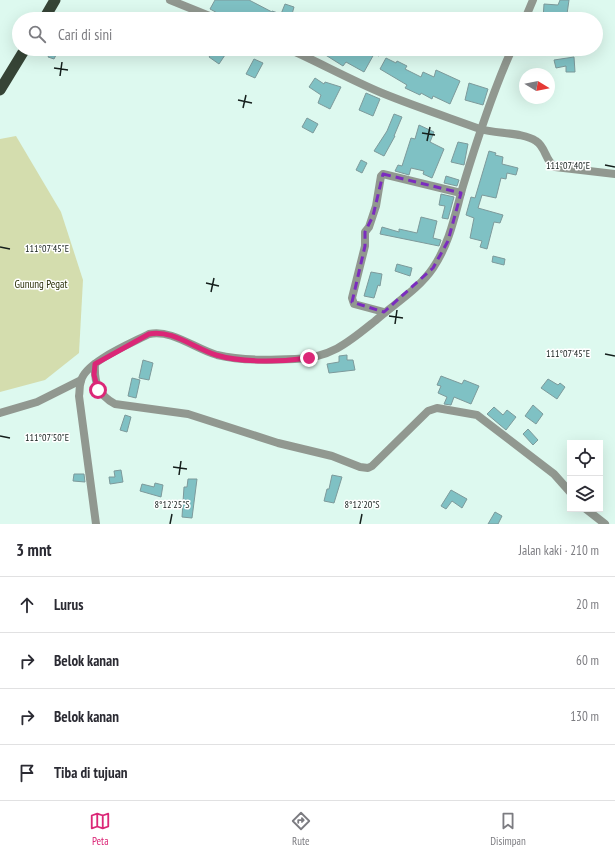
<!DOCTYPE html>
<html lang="id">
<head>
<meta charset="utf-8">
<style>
	body { margin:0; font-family:"PT Sans Narrow",sans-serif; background:#f7f7f7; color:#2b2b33 }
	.controls { position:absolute; right:12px; bottom:12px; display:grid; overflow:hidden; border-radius:0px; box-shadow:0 4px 16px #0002 }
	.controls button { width:36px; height:36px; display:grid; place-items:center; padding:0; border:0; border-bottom:1px solid #e1e1e2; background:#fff; color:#2b2b33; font:20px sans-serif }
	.compass { position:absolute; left:519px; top:68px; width:36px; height:36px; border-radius:50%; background:#fff; box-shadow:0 4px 16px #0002; rotate:100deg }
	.stop { position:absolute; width:12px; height:12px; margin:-9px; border:3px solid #db2777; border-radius:50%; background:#fff }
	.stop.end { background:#db2777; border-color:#fff; box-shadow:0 1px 4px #0008 }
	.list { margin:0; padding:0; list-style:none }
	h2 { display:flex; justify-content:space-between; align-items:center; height:52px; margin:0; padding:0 16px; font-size:17px }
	h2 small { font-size:13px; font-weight:400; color:#7c7c81 }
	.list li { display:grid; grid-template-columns:26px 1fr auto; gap:12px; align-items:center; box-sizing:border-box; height:56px; padding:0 16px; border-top:1px solid #e1e1e2 }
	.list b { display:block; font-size:15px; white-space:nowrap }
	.list em { font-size:13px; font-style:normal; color:#7c7c81 }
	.icon { flex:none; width:22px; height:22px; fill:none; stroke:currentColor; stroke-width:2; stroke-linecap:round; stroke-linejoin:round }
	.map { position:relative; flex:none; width:615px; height:524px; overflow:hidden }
	.search { position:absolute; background:#fff; box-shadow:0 4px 16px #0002; left:12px; right:12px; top:12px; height:44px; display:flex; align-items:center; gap:10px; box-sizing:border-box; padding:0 14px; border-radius:22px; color:#7c7c81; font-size:15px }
	.sheet { height:276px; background:#fff }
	nav { display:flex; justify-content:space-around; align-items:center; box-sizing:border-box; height:56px; border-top:1px solid #e1e1e2; background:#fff; font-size:11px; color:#7c7c81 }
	nav a { display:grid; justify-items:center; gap:2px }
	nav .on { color:#db2777 }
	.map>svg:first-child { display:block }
	.green { fill:#d4ddae }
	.building { fill:#7fc1c4; stroke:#7d9a9b }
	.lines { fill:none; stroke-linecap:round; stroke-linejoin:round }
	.minor { stroke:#919890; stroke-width:8 }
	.trunk { stroke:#364436; stroke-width:11 }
	.route { stroke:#db2777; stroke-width:5 }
	.marked { fill:none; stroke:#7b2cbf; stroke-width:3; stroke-dasharray:8 5; stroke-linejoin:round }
	.ticks { fill:none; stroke:#151f1c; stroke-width:1.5 }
	.labels { text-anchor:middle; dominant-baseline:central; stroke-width:3; stroke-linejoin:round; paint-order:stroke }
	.park-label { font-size:11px; fill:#2c310a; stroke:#fff }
	.ticks-label { font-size:10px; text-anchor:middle; fill:#151f1c; stroke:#fff; stroke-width:3; stroke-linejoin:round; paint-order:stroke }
</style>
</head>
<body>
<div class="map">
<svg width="615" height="524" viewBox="0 0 615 524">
	<rect width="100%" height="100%" fill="#ddf9ef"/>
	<path class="green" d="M16 136 61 212 83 280 79 353 45 380 0 392V139Z"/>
	<g class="building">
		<path d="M215 0H249L272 12V11L281 14 285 4 294 7 291 18 293 19H237L225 13 223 16 210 9Z"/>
		<path d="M560 0H569L567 14 560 13 559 19H543L544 4 558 5Z"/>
		<path d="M52 49H59L54 59 48 57Z"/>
		<path d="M215 49H229L219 64 209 57Z"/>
		<path d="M316 49H383L379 56 374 54 364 72 346 62 343 66Z"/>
		<path d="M574 57 575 72H566V66L556 68 554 60Z"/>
		<path d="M386 58 396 63 397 61 407 66 405 69 421 77 423 72 434 77 436 70 460 81 450 104 433 96 432 99 421 93 420 95 405 88 407 85 380 69Z"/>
		<path d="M254 59 263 63 255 78 246 74Z"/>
		<path d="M315 78 324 84 325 82 341 87 330 109 318 103 321 95 309 87Z"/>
		<path d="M469 83 488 89 483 105 465 100Z"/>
		<path d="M366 93 380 99 373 116 359 110Z"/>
		<path d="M394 114 402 117 394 136H395L384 156 374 151 387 131Z"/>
		<path d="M307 118 318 124 313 133 302 127Z"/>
		<path d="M419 125 434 132 430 142 444 149 432 178 423 174 424 171 411 168 409 175 395 171 398 165 402 166 411 138 415 139Z"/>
		<path d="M458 142 468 144 464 165 451 162Z"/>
		<path d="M489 151 496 153 495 155 503 157 502 164 518 168 516 175 507 173 506 179 501 178 496 198 482 195 478 208 503 215 500 223 494 222 487 249 480 247 482 241 470 238 474 218 466 215 471 197 475 198Z"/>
		<path d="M361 160 367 163 362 173 356 170Z"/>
		<path d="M446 176 459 180 457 186 444 183Z"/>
		<path d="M441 194 454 197 448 219 442 218 445 206 439 205Z"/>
		<path d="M421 217 437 221 433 238 441 240 439 246 380 234 382 227 399 232V229L417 233Z"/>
		<path d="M493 256 505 259 504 265 492 262Z"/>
		<path d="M397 264 412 268 410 276 395 271Z"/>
		<path d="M371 272 382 274 380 286 378 285 374 298 364 296Z"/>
		<path d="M347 355V360H353L355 370 329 373 327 364 339 362V356Z"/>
		<path d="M143 360 153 363 149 380 139 378Z"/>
		<path d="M441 376 462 384 464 380 479 386 471 404 454 397 451 405 444 404 447 397 438 393 441 386 437 385Z"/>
		<path d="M132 378 140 380 136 398 128 396Z"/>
		<path d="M548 379 558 385 560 383 565 387 557 399 541 388Z"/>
		<path d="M533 405 543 414 536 424 525 416Z"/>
		<path d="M494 407 503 415 507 410 516 417 506 430 487 414Z"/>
		<path d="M125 415 131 417 127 432 120 430Z"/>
		<path d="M528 429 538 440 533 445 523 434Z"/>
		<path d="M121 470 123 482 110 484 109 477H115L114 471Z"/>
		<path d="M74 474H84L85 482 73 481Z"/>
		<path d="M332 475 342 477 334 503 324 501 327 489H329Z"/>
		<path d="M188 479H197L192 518 182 517 184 487H187Z"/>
		<path d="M155 483 163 485 161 497 140 491 142 484 154 487Z"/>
		<path d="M451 490 467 499 462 508 452 501 446 509 441 506Z"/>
		<path d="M495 512 502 516 498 524H488Z"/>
	</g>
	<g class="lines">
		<g class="minor">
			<path d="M170 0 217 19"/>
			<path d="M525 19 533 0"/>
			<path d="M289 49C320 63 351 80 382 93 414 106 447 117 480 129 496 134 523 132 536 141 546 147 545 161 555 167L615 174"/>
			<path d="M384 312 354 304 352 298 365 246V232L369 227 376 206 381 176 383 174 461 193"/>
			<path d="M95 364C94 382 98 395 115 404L188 414 278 443 332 456 360 467 368 468 372 466 428 411 437 408 477 415 554 474 570 492"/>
			<path d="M0 413 37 402 81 380"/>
			<path d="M586 509 605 524"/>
			<path d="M96 524 79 396C80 391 79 386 81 381 85 362 132 343 149 334 172 329 195 349 217 355 242 361 270 360 295 359 331 358 349 342 375 321 394 304 419 289 433 268 450 243 455 214 463 186 477 140 492 93 512 49"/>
		</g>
		<g class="trunk">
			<path d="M44 19 55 0"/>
			<path d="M0 90 25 49"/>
		</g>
	</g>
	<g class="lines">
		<path class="route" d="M98 390 94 375 95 364 149 334C171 329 194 348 216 355 242 363 281 362 309 358"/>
	</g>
	<path class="marked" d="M383 174 461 193 448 241 433 268 384 312 352 302 365 246V232L373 216Z"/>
	<path class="ticks" d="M54 68 68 70M60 76 62 62M238 100 252 103M243 108 246 95M422 133 435 135M427 141 430 127M605 165 615 167M0 247 10 249M206 283 219 286M211 292 214 278M389 316 403 318M395 324 397 310M605 354 615 356M0 436 10 438M173 467 187 469M179 475 181 461M170 524 172 514M360 524 362 514"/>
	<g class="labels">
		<g class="park-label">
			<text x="41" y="284">Gunung Pegat</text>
		</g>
	</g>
	<g class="ticks-label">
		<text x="568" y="169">111°07'40"E</text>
		<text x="47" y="252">111°07'45"E</text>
		<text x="568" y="357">111°07'45"E</text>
		<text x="47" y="441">111°07'50"E</text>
		<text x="172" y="508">8°12'25"S</text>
		<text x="362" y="508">8°12'20"S</text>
	</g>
</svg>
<div class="controls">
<button><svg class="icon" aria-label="locate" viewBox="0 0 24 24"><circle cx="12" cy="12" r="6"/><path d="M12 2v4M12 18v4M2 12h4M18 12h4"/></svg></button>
<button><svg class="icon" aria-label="layers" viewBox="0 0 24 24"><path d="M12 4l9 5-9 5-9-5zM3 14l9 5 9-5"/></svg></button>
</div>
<svg class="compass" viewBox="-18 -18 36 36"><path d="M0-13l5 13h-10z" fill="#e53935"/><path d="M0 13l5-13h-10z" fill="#7c7c81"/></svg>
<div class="stop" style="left:98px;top:390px"></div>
<div class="stop end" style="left:309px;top:358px"></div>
<div class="search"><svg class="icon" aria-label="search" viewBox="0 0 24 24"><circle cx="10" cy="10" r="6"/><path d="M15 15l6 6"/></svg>Cari di sini</div>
</div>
<section class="sheet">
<h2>3 mnt<small>Jalan kaki · 210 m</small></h2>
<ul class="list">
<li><svg class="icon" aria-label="ahead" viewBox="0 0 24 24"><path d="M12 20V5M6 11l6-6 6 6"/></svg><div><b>Lurus</b></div><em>20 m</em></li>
<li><svg class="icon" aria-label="right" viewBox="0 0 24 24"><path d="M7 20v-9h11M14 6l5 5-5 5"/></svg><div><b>Belok kanan</b></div><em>60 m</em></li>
<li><svg class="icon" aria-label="right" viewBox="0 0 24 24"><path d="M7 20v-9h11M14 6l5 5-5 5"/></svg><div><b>Belok kanan</b></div><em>130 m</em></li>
<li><svg class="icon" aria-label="arrive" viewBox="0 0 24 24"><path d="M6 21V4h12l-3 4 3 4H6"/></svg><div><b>Tiba di tujuan</b></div></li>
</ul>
</section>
<nav>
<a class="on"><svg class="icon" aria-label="map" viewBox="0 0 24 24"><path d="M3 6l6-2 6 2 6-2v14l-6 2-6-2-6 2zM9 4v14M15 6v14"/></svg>Peta</a>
<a><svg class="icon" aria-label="directions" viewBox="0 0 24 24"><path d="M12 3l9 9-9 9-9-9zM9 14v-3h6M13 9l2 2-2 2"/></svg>Rute</a>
<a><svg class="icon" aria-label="saved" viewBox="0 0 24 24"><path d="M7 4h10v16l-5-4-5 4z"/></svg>Disimpan</a>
</nav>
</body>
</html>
